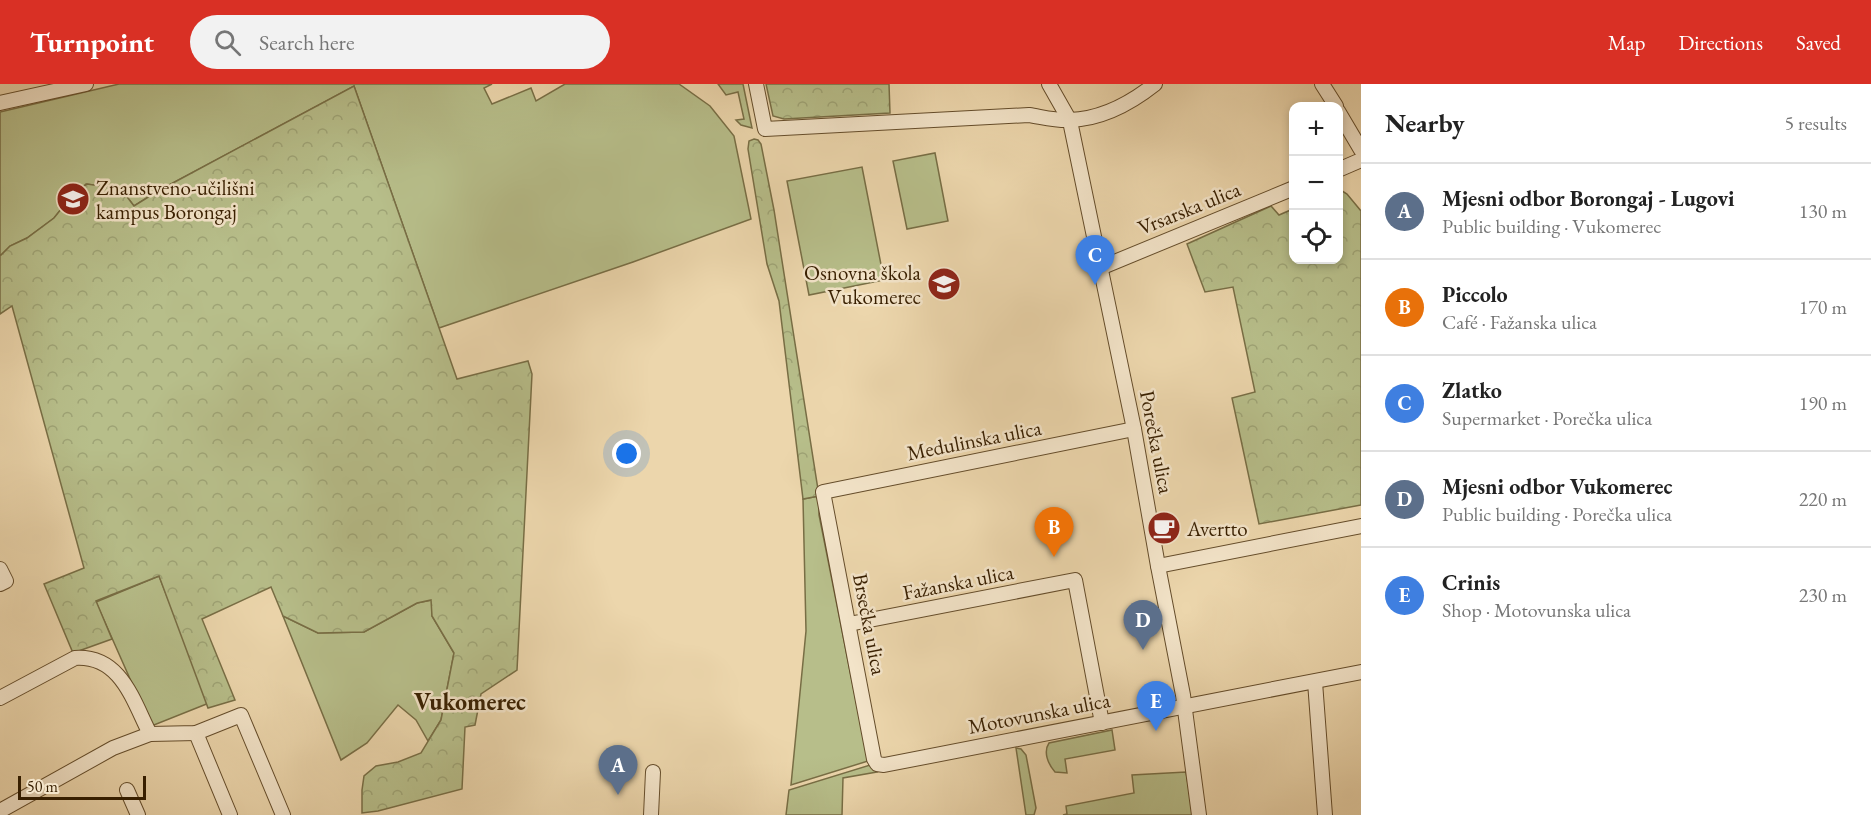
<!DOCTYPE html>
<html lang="en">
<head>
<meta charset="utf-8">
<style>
	body { margin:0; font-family:"EB Garamond",serif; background:#f2f2f2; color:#222 }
	.controls { position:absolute; right:18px; top:18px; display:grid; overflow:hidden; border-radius:12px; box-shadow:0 3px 9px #0003 }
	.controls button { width:54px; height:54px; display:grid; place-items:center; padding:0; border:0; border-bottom:2px solid #e0e0e0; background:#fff; color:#222; font:30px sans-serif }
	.scale { position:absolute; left:18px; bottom:15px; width:128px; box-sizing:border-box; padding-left:6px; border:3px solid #381f00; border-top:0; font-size:16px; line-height:21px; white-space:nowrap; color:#381f00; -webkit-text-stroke:4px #f3e4c9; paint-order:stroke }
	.you { position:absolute; left:627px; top:370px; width:21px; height:21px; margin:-15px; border:4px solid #fff; border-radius:50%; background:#1a73e8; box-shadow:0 0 0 9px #1a73e833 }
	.badge { display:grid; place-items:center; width:39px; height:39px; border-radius:50%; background:#d93025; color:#fff; font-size:20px; font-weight:700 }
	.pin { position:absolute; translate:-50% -50px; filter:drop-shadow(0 2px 3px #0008) }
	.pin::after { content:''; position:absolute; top:32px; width:21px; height:18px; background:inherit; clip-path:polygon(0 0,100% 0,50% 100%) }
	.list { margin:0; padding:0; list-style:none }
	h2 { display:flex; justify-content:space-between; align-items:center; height:78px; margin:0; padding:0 24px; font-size:26px }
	h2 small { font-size:20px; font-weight:400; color:#767676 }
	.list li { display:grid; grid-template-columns:39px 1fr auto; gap:18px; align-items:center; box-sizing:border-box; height:96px; padding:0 24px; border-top:2px solid #e0e0e0 }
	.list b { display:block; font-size:22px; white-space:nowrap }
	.list p { margin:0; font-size:20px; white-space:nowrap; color:#767676 }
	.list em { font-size:20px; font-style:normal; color:#767676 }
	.icon { flex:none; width:33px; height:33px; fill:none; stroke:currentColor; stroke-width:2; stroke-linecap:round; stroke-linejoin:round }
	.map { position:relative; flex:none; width:1361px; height:731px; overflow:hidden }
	header { display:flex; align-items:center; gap:36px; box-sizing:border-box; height:84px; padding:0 30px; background:#d93025; color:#fff }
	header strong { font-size:28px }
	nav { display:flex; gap:33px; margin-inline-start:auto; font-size:21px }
	.search { width:420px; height:54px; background:#f2f2f2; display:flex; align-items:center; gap:15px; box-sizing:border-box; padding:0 21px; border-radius:33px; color:#767676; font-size:22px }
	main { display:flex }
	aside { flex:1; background:#fff }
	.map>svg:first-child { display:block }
	.grass { fill:#b7be8a; stroke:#786e45; stroke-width:1.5 }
	.forest { fill:url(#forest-crowns); stroke:#786e45; stroke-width:1.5 }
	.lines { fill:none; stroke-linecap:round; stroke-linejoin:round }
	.street-casing { stroke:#654d2b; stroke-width:16 }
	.street { stroke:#f3e4c9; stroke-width:14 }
	.labels { text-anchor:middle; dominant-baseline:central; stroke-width:5; stroke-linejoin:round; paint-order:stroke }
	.poi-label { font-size:21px; fill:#381f00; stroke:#f3e4c9; text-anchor:start }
	.street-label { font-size:21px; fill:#381f00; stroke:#f3e4c9 }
	.quarter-label { font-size:24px; font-weight:bold; fill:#381f00; stroke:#f3e4c9 }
</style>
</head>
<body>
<header>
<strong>Turnpoint</strong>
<div class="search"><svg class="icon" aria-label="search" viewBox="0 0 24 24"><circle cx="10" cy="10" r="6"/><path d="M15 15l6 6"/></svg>Search here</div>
<nav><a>Map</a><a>Directions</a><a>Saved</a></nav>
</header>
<main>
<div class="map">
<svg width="1361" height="731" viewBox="0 0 1361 731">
	<defs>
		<pattern id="forest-crowns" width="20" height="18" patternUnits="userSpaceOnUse" patternTransform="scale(1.5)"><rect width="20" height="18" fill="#b7be8a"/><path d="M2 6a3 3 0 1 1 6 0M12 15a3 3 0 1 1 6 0" fill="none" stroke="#9ea375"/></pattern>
	</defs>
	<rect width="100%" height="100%" fill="#ecd6ac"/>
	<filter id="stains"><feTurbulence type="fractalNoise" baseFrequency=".00333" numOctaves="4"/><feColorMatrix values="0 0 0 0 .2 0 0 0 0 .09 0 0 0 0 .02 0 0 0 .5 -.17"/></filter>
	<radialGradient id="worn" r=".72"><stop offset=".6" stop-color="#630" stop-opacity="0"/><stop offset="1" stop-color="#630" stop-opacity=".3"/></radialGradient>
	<g class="grass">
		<path d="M119 0H492L484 4 492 20 531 4 536 17 565 0H679L710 22 734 52 751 135 633 178 439 244 354 2 158 107 134 122 121 105 86 100 70 114 54 134 27 154 10 162 0 172V28Z"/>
		<path d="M718 0H743L752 44 741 41 736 36 744 35 738 8 726 11Z"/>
		<path d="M935 69 948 137 907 145 893 77Z"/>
		<path d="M862 83 884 196 809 211 787 97Z"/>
		<path d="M819 412V431L868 677 791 701 806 547 803 415Z"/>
		<path d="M159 492 209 619 154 641 150 640 96 518Z"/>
		<path d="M432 516V532L454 569 441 636 428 657 416 636 398 621 367 659 341 676 283 532 318 549 364 548 417 519Z"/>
		<path d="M1112 646 1115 666 1065 675 1067 689 1055 688C1048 680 1043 668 1049 659Z"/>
		<path d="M1016 664 1021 665 1026 671 1036 724 1034 731H1026Z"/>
		<path d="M870 681 877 688 843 694 842 731H786L789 706Z"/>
		<path d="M1186 688 1193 731H1063L1067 730 1066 722 1134 709 1132 691Z"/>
	</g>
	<g class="forest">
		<path d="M766 0H889L890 29 784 35 773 32Z"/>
		<path d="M354 2 457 295 528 277 532 290 517 586 481 610 475 641 465 643 462 705 378 727 362 729V706L364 692 376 682 398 678 421 669 441 636 454 569 432 532 431 516 417 519 364 548 318 549 283 532 271 503 202 535 235 616 208 624 159 492 96 517 112 555 73 569 44 500 84 484 12 222 0 230V172L10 162 27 154 54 134 70 114 87 100 121 105 134 122 158 107Z"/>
		<path d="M754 55 758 56 761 60 774 126 819 412 803 415 779 217 767 180 748 65 749 57Z"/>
		<path d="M1339 105 1347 110 1361 127V421L1259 440 1232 314 1255 308 1233 203 1205 208 1187 160 1271 122 1279 131 1293 125 1294 176H1338Z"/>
	</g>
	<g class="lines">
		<g class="street-casing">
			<g id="street">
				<path d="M756 0 765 45 1029 31C1042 33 1057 37 1070 36 1102 35 1131 19 1155 0"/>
				<path d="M1049 0 1070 37 1134 345 1158 482 1183 611 1199 731"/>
				<path d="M1322 0 1336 22"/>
				<path d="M0 19 86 0"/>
				<path d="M1338 27 1361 66"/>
				<path d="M1338 86 1361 76"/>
				<path d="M1100 184 1294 104"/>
				<path d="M1134 345 823 408 874 675 877 680 884 681 1361 588"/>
				<path d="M1158 482 1361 442"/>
				<path d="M0 485 6 497 0 500"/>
				<path d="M849 540 1075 496 1102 639"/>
				<path d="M1315 598 1325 731"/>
				<path d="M0 614 75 574C121 571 133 617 150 650"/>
				<path d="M196 649 230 731"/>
				<path d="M127 706 138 731"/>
				<path d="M0 727 113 664 150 650 196 649 241 631 283 731"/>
				<path d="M651 731 653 688"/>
			</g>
		</g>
		<use href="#street" class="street"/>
	</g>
	<defs>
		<g id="university-disc" transform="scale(1.725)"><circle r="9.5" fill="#8f2418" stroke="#f3e4c9"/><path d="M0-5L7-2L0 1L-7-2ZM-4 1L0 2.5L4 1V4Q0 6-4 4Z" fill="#fff"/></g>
		<g id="school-disc" transform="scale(1.725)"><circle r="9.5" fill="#8f2418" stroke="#f3e4c9"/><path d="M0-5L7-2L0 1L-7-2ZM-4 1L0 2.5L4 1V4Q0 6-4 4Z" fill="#fff"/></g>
		<g id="cafe-disc" transform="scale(1.725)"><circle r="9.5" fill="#8f2418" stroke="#f3e4c9"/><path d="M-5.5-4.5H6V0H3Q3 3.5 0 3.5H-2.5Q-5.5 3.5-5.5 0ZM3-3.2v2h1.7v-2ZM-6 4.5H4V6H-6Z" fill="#fff"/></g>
	</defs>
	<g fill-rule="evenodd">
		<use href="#university-disc" x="73" y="115"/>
		<use href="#school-disc" x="944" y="200"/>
		<use href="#cafe-disc" x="1164" y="444"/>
	</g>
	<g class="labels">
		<g class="poi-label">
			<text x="96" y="103">Znanstveno-učilišni<tspan x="96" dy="24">kampus Borongaj</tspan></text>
			<text x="921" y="188" text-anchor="end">Osnovna škola<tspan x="921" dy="24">Vukomerec</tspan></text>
			<text x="1187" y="444">Avertto</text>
		</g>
		<g class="street-label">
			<text transform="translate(1189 124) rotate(-22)">Vrsarska ulica</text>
			<text transform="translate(974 356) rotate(-11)">Medulinska ulica</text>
			<text transform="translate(1157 358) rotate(79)">Porečka ulica</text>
			<text transform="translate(958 498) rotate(-11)">Fažanska ulica</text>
			<text transform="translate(870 540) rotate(79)">Brsečka ulica</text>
			<text transform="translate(1039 629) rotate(-11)">Motovunska ulica</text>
		</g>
		<g class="quarter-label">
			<text x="470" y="617">Vukomerec</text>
		</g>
	</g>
	<rect width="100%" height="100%" filter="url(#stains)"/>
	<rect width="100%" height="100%" fill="url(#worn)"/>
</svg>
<div class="controls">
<button>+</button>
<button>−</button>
<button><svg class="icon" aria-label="locate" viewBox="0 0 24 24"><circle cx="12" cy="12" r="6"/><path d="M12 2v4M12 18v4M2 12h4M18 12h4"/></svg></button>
</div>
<div class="scale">50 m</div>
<div class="you"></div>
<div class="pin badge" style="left:618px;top:711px;background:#5c6f8a">A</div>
<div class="pin badge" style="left:1054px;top:473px;background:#e8710a">B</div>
<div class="pin badge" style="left:1095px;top:201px;background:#3f7fe0">C</div>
<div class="pin badge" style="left:1143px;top:566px;background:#5c6f8a">D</div>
<div class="pin badge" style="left:1156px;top:647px;background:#3f7fe0">E</div>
</div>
<aside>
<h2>Nearby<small>5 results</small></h2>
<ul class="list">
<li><span class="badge" style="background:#5c6f8a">A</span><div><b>Mjesni odbor Borongaj - Lugovi</b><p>Public building · Vukomerec</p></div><em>130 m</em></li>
<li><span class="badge" style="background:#e8710a">B</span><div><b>Piccolo</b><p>Café · Fažanska ulica</p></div><em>170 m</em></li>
<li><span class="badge" style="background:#3f7fe0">C</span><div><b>Zlatko</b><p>Supermarket · Porečka ulica</p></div><em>190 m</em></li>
<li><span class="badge" style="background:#5c6f8a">D</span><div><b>Mjesni odbor Vukomerec</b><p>Public building · Porečka ulica</p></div><em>220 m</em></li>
<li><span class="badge" style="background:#3f7fe0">E</span><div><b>Crinis</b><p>Shop · Motovunska ulica</p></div><em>230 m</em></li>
</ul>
</aside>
</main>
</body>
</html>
